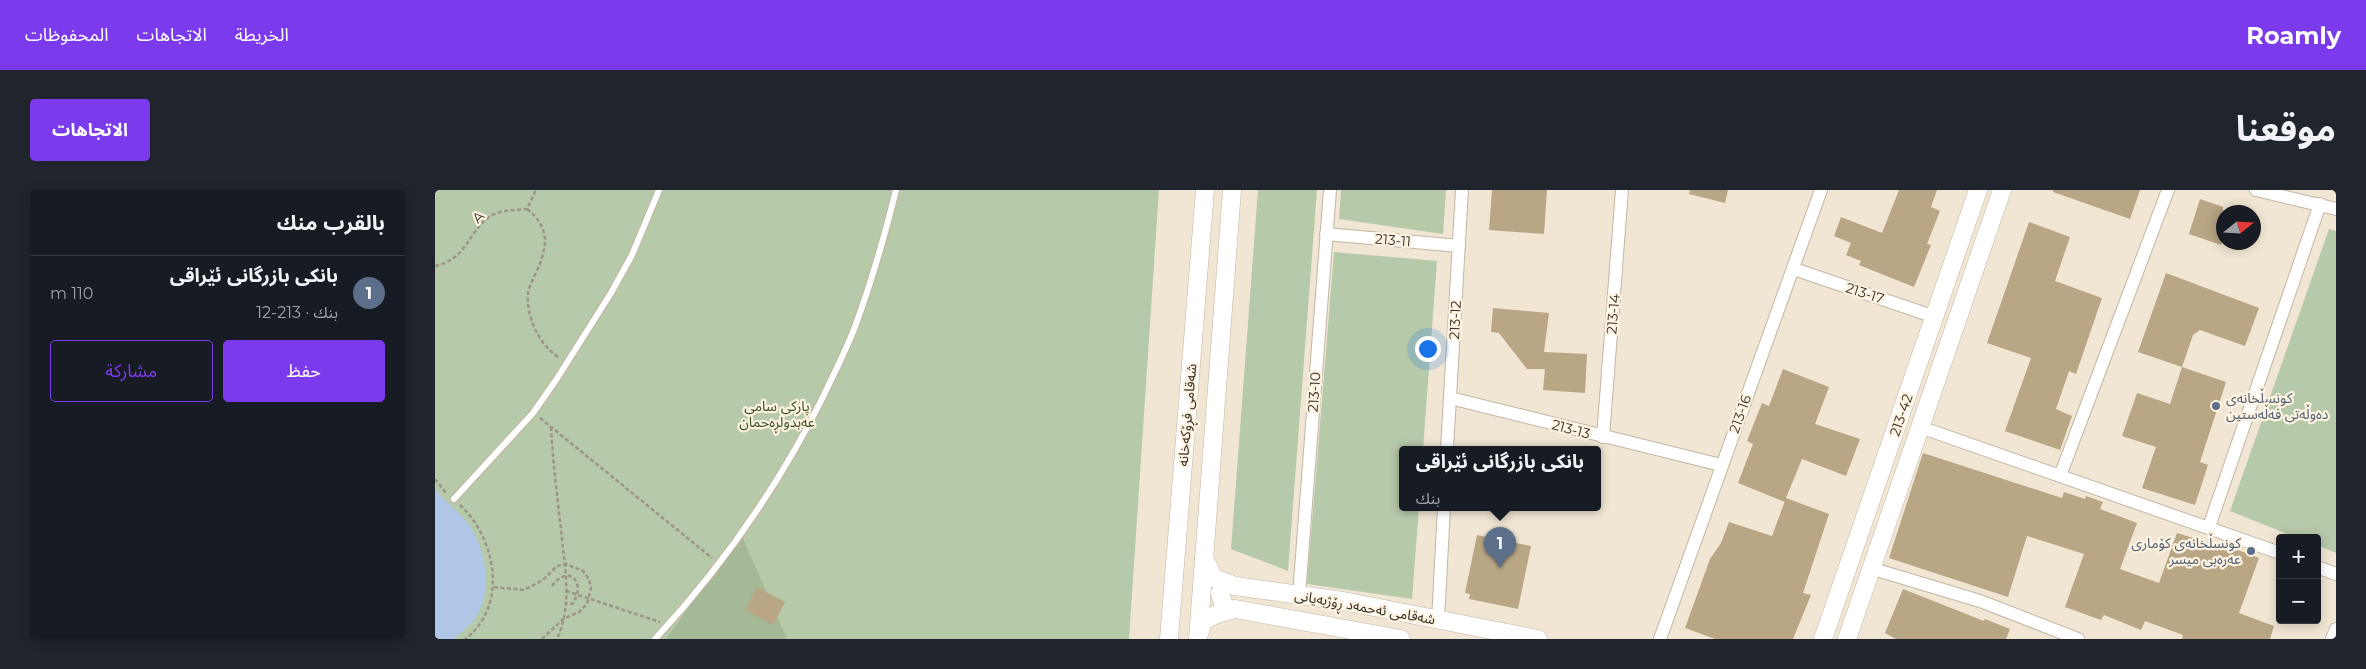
<!DOCTYPE html>
<html lang="ar">
<head>
<meta charset="utf-8">
<style>
	body { margin:0; font-family:Montserrat,"Noto Sans Arabic",sans-serif; background:#20242c; color:#f1f3f6; direction:rtl }
	.controls { position:absolute; right:15px; bottom:15px; display:grid; overflow:hidden; border-radius:5px; box-shadow:0 2px 12px #0003 }
	.controls button { width:45px; height:45px; display:grid; place-items:center; padding:0; border:0; border-bottom:1px solid #363941; background:#171b24; color:#f1f3f6; font:25px sans-serif }
	.compass { position:absolute; left:1781px; top:15px; width:45px; height:45px; border-radius:50%; background:#171b24; box-shadow:0 2px 12px #0003; rotate:72deg }
	.you { position:absolute; left:992px; top:158px; width:18px; height:18px; margin:-12px; border:4px solid #fff; border-radius:50%; background:#1a73e8; box-shadow:0 0 0 8px #1a73e833 }
	.badge { display:grid; place-items:center; width:32px; height:32px; border-radius:50%; background:#7c3aed; color:#fff; font-size:16px; font-weight:700 }
	.pin { position:absolute; translate:-50% -41px; filter:drop-shadow(0 1px 2px #0008) }
	.pin::after { content:''; position:absolute; top:26px; width:18px; height:15px; background:inherit; clip-path:polygon(0 0,100% 0,50% 100%) }
	.popup { position:absolute; left:964px; top:256px; width:202px; height:65px; box-sizing:border-box; display:grid; place-content:center; border-radius:5px; background:#171b24; filter:drop-shadow(0 1px 4px #0005); font-size:16px; white-space:nowrap; color:#9ea1a6 }
	.popup b { font-size:19px; color:#f1f3f6 }
	.popup::after { content:''; position:absolute; left:50%; top:100%; margin-left:-10px; border:10px solid transparent; border-top-color:#171b24 }
	.list { margin:0; padding:0; list-style:none }
	h2 { display:flex; justify-content:space-between; align-items:center; height:65px; margin:0; padding:0 20px; font-size:21px }
	h2 small { font-size:16px; font-weight:400; color:#9ea1a6 }
	.list li { display:grid; grid-template-columns:32px 1fr auto; gap:15px; align-items:center; box-sizing:border-box; height:70px; padding:0 20px; border-top:1px solid #363941 }
	.list b { display:block; font-size:19px; white-space:nowrap }
	.list p { margin:0; font-size:16px; white-space:nowrap; color:#9ea1a6 }
	.list em { font-size:16px; font-style:normal; color:#9ea1a6 }
	.actions { display:flex; gap:10px; padding:15px 20px }
	.actions a { flex:1; padding:11px 0; border:1px solid #7c3aed; border-radius:5px; text-align:center; font-size:18px; color:#7c3aed }
	.actions .main { background:#7c3aed; color:#fff }
	.map { position:relative; flex:none; width:1901px; height:449px; overflow:hidden; direction:ltr; border-radius:5px }
	header { display:flex; align-items:center; gap:30px; box-sizing:border-box; height:70px; padding:0 25px; background:#7c3aed; color:#fff }
	header strong { font-size:24px }
	nav { display:flex; gap:28px; margin-inline-start:auto; font-size:18px }
	.intro { display:flex; align-items:center; justify-content:space-between; box-sizing:border-box; height:120px; padding:0 30px }
	h1 { margin:0; font-size:35px }
	.button { padding:12px 22px; border-radius:5px; background:#7c3aed; color:#fff; font-size:18px; font-weight:700 }
	main { display:flex; gap:30px; padding:0 30px }
	aside { flex:1; background:#171b24; border-radius:5px; box-shadow:0 2px 12px #0003 }
	.map>svg:first-child { display:block }
	.green { fill:#b6c9a9 }
	.forest { fill:#a6b997 }
	.water { fill:#afc6e6 }
	.building { fill:#b9a684 }
	.lines { fill:none; stroke-linecap:round; stroke-linejoin:round }
	.lane-casing { stroke:#c1b6a4; stroke-width:8 }
	.street-casing { stroke:#c1b6a4; stroke-width:14 }
	.secondary-casing { stroke:#c1b6a4; stroke-width:19 }
	.path { stroke:#9c9586; stroke-width:2.5; stroke-dasharray:4 2.5; stroke-linecap:butt }
	.lane { stroke:#fff; stroke-width:6 }
	.street { stroke:#fff; stroke-width:12 }
	.secondary { stroke:#fff; stroke-width:18 }
	.service-dot { fill:#5c6f8a; stroke:#fef3e0; stroke-width:2 }
	.labels { text-anchor:middle; dominant-baseline:central; stroke-width:4.5; stroke-linejoin:round; paint-order:stroke }
	.street-label { font-size:14px; fill:#343028; stroke:#fef3e0 }
	.service-label { font-size:14px; fill:#4e5e75; stroke:#fef3e0; text-anchor:start }
	.park-label { font-size:14px; fill:#36501e; stroke:#fef3e0 }
</style>
</head>
<body>
<header>
<strong>Roamly</strong>
<nav><a>الخريطة</a><a>الاتجاهات</a><a>المحفوظات</a></nav>
</header>
<div class="intro"><h1>موقعنا</h1><a class="button">الاتجاهات</a></div>
<main>
<div class="map">
<svg width="1901" height="449" viewBox="0 0 1901 449">
	<rect width="100%" height="100%" fill="#f1e6d3"/>
	<g class="green">
		<path d="M0 0H724L694 449H0Z"/>
		<path d="M823 0H882L853 381 796 359Z"/>
		<path d="M906 0H1011L1008 44 904 29Z"/>
		<path d="M1894 39 1901 41V363L1882 355V348H1862L1795 321Z"/>
		<path d="M899 62 1002 71 988 259H968V317H984L977 409 872 394Z"/>
	</g>
	<path class="forest" d="M306 344 352 449H231Z"/>
	<path class="water" d="M0 299C9 311 22 320 32 332 50 356 58 396 43 424 37 434 28 441 19 449H0Z"/>
	<g class="building">
		<path d="M1057 0H1112L1109 44 1054 40Z"/>
		<path d="M1255 0H1293L1290 13 1254 4Z"/>
		<path d="M1464 0H1502L1496 17 1505 21 1492 54 1496 55 1479 97 1424 75 1426 71 1411 65 1416 53 1399 46 1406 27 1447 43Z"/>
		<path d="M1618 0H1705L1695 29 1618 2Z"/>
		<path d="M1765 9 1788 17V48L1786 55 1754 44Z"/>
		<path d="M1594 32 1635 47 1620 91 1667 108 1641 184 1634 181 1621 219 1637 226 1625 260 1570 241 1596 168 1552 153Z"/>
		<path d="M1731 83 1824 118 1810 156 1765 140 1758 145 1747 177 1703 162Z"/>
		<path d="M1058 118 1114 123 1109 162 1152 164 1150 203 1108 200 1110 179H1092L1064 143 1056 142Z"/>
		<path d="M1747 177 1791 192 1765 272 1773 275 1760 315 1707 298 1721 257 1687 246 1702 203 1735 214Z"/>
		<path d="M1348 179 1394 197 1380 234 1425 249 1411 286 1367 269 1351 308 1394 324 1368 403 1376 405 1358 449H1280L1250 438 1275 369 1286 353 1294 332 1337 346 1351 308 1350 312 1303 293 1318 254 1312 251 1327 213 1334 216Z"/>
		<path d="M1488 263 1627 308 1629 302 1650 309 1651 306 1668 312 1665 319 1702 333 1685 379 1724 393 1742 343 1781 355 1782 352 1824 368 1804 423 1839 436 1835 449H1747L1748 445 1710 431 1706 440 1669 425 1666 430 1630 417 1649 364 1592 346 1573 407 1454 368Z"/>
		<path d="M1042 345 1096 356 1083 419 1034 409 1035 404 1030 403Z"/>
		<path d="M322 397 350 412 338 435 310 420Z"/>
		<path d="M1468 399 1549 431 1550 429 1575 439 1571 449H1461L1450 443Z"/>
	</g>
	<g class="lines">
		<g class="lane-casing">
			<g id="lane">
				<path d="M19 309 98 223 121 190 176 103 197 65 224 0"/>
				<path d="M220 449C288 376 344 295 388 207 399 183 412 159 421 134 437 90 450 45 461 0"/>
			</g>
		</g>
		<g class="street-casing">
			<g id="street">
				<path d="M1821 0 1901 19"/>
				<path d="M891 44 1024 56"/>
				<path d="M1359 79 1500 127"/>
				<path d="M1015 208 1286 275"/>
				<path d="M1485 237 1845 363"/>
				<path d="M1168 247 1187 0"/>
				<path d="M1012 259 1027 0"/>
				<path d="M1625 286 1733 0"/>
				<path d="M1774 337 1885 14"/>
				<path d="M1882 377 1901 384"/>
				<path d="M1435 378 1545 411 1643 449"/>
				<path d="M864 405 895 0"/>
				<path d="M1003 430 1009 317"/>
				<path d="M1225 449 1386 0"/>
				<path d="M1897 449 1901 439"/>
			</g>
		</g>
		<g class="secondary-casing">
			<g id="secondary">
				<path d="M769 368 779 388 800 396 908 411 1103 449"/>
				<path d="M793 420 788 413 785 403 790 396 795 394"/>
				<path d="M764 444 768 431 782 424 800 419 966 449"/>
				<path d="M734 449 770 0"/>
				<path d="M763 449 797 0"/>
				<path d="M1388 449 1543 0"/>
				<path d="M1412 449 1567 0"/>
			</g>
		</g>
		<g class="path">
			<path d="M92 19C115 38 113 55 102 81 99 87 94 96 93 103 91 127 104 154 123 167"/>
			<path d="M0 76C32 69 32 44 54 27 64 20 80 20 92 19L101 0"/>
			<path d="M105 228 277 368"/>
			<path d="M116 237C118 277 124 319 128 359 132 388 135 421 122 449"/>
			<path d="M0 289 11 303"/>
			<path d="M25 315C61 348 74 416 30 449"/>
			<path d="M117 396C135 372 152 395 137 414L130 413"/>
			<path d="M59 397 89 400 108 390 122 376 131 374 148 381 154 389 156 398 152 414 144 422 128 429 107 449"/>
			<path d="M131 401 225 432"/>
		</g>
		<use href="#lane" class="lane"/>
		<use href="#street" class="street"/>
		<use href="#secondary" class="secondary"/>
	</g>
	<g class="service-dot">
		<circle cx="1781" cy="216" r="5"/>
		<circle cx="1816" cy="361" r="5"/>
	</g>
	<g class="labels">
		<g class="street-label">
			<text transform="translate(43 27) rotate(-45)">A</text>
			<text transform="translate(958 50) rotate(5)">213-11</text>
			<text transform="translate(1430 103) rotate(18)">213-17</text>
			<text transform="translate(1178 124) rotate(-85)">213-14</text>
			<text transform="translate(1020 130) rotate(-87)">213-12</text>
			<text transform="translate(879 202) rotate(-86)">213-10</text>
			<text transform="translate(1305 224) rotate(-70)">213-16</text>
			<text transform="translate(752 225) rotate(-85)">شەقامی فڕۆکەخانە</text>
			<text transform="translate(1466 225) rotate(-71)">213-42</text>
			<text transform="translate(1136 239) rotate(15)">213-13</text>
			<text transform="translate(930 417) rotate(10)">شەقامی ئەحمەد ڕۆژبەیانی</text>
		</g>
		<g class="service-label">
			<text x="1791" y="208">کونسڵخانەی<tspan x="1791" dy="16">دەوڵەتی فەڵەستین</tspan></text>
			<text x="1806" y="353" text-anchor="end">کونسڵخانەی کۆماری<tspan x="1806" dy="16">عەرەبی میسر</tspan></text>
		</g>
		<g class="park-label">
			<text x="342" y="216">پارکی سامی<tspan x="342" dy="16">عەبدولڕەحمان</tspan></text>
		</g>
	</g>
</svg>
<div class="controls">
<button>+</button>
<button>−</button>
</div>
<svg class="compass" viewBox="-18 -18 36 36"><path d="M0-13l5 13h-10z" fill="#e53935"/><path d="M0 13l5-13h-10z" fill="#9ea1a6"/></svg>
<div class="you"></div>
<div class="pin badge" style="left:1065px;top:378px;background:#5c6f8a">1</div>
<div class="popup"><b>بانکی بازرگانی ئێراقی</b>بنك</div>
</div>
<aside>
<h2>بالقرب منك<small></small></h2>
<ul class="list">
<li><span class="badge" style="background:#5c6f8a">1</span><div><b>بانکی بازرگانی ئێراقی</b><p>بنك · 213-12</p></div><em>110 m</em></li>
</ul>
<div class="actions"><a class="main">حفظ</a><a>مشاركة</a></div>
</aside>
</main>
</body>
</html>
